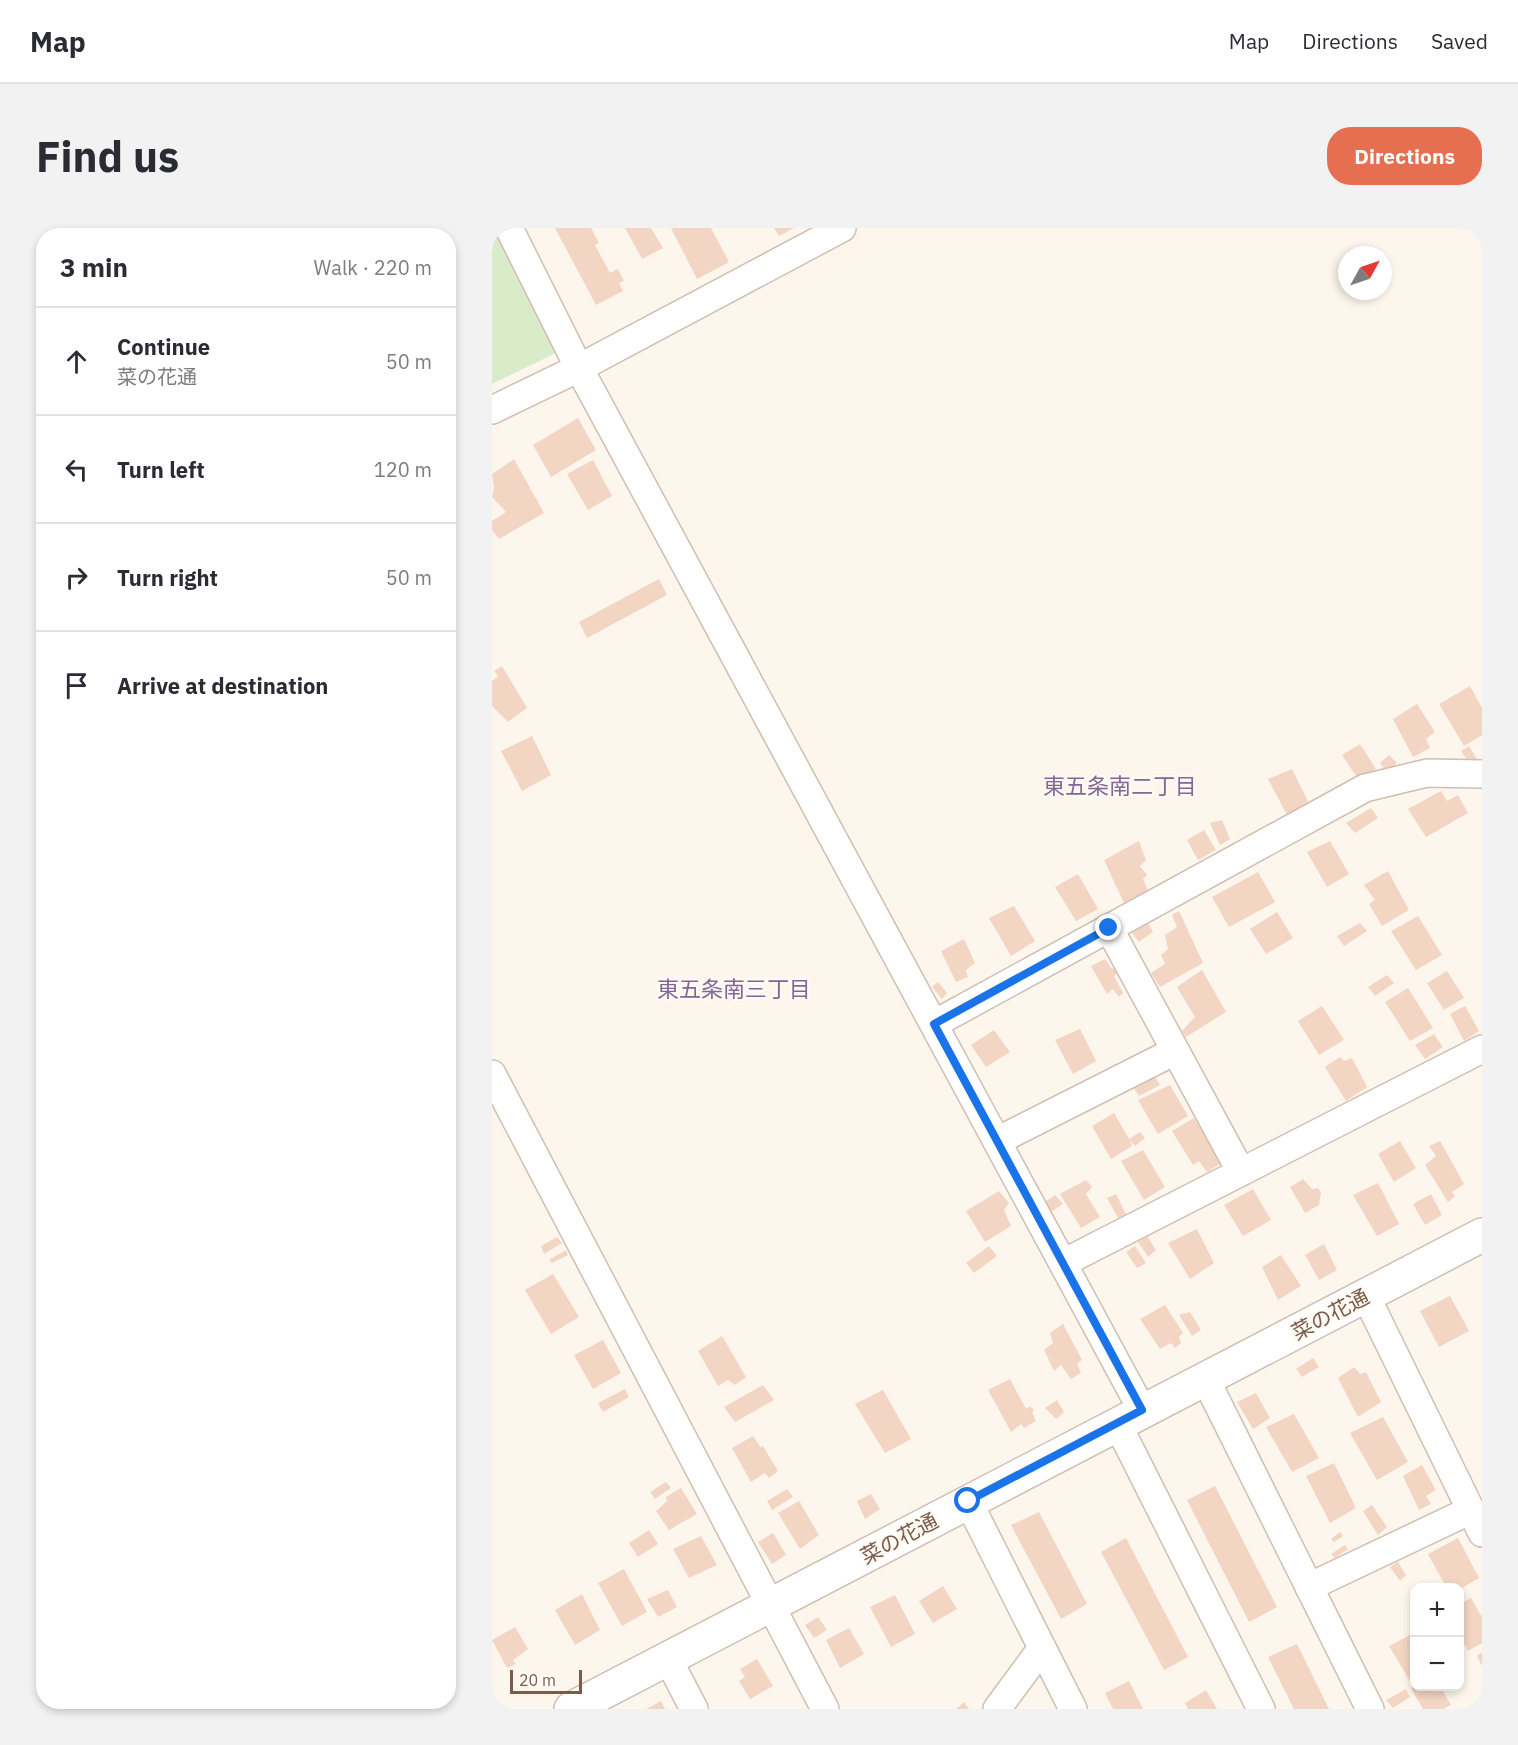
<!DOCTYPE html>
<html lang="en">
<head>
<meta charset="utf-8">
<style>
	body { margin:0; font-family:"IBM Plex Sans","Noto Sans JP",sans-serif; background:#f2f2f3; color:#2b2b33 }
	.controls { position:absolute; right:18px; bottom:18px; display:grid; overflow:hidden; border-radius:12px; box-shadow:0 3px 9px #0003 }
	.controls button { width:54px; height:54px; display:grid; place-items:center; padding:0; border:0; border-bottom:2px solid #e1e1e2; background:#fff; color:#2b2b33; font:30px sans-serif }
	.compass { position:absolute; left:846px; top:18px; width:54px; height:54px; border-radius:50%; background:#fff; box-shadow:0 3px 9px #0003; rotate:50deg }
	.scale { position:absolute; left:18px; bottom:15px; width:72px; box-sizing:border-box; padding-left:6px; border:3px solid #7a5c4d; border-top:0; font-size:16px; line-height:21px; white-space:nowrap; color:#7a5c4d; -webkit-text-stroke:4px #fffaf3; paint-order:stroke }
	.stop { position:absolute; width:18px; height:18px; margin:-14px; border:4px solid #1a73e8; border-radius:50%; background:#fff }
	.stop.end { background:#1a73e8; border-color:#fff; box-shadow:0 2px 6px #0008 }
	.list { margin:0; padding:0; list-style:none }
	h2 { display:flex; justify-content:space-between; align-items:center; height:78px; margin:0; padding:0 24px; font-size:26px }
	h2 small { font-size:20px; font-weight:400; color:#7c7c81 }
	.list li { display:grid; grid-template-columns:39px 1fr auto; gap:18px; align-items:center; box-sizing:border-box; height:108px; padding:0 24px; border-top:2px solid #e1e1e2 }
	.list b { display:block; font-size:22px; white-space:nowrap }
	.list p { margin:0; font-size:20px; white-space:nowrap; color:#7c7c81 }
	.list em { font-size:20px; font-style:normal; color:#7c7c81 }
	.icon { flex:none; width:33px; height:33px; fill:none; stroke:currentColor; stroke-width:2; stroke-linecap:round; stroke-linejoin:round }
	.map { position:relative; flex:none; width:990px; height:1481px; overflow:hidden; border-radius:24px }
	header { display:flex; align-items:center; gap:36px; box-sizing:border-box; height:84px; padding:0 30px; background:#fff; border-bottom:2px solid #e1e1e2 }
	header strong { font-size:28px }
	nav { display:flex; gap:33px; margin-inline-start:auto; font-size:21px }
	.intro { display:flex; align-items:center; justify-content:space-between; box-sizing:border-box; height:144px; padding:0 36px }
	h1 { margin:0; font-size:42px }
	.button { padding:15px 27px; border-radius:24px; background:#e76f51; color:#fff; font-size:21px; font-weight:700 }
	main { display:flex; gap:36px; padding:0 36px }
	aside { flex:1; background:#fff; border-radius:24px; box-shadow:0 3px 9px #0003 }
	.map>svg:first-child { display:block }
	.green { fill:#d8ecc9 }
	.building { fill:#f3d5c3 }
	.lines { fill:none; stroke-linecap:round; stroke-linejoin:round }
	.minor-casing { stroke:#d1beb0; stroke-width:30 }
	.tertiary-casing { stroke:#d1beb0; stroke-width:36 }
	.minor { stroke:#fff; stroke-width:27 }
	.tertiary { stroke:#fff; stroke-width:33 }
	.route { stroke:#1a73e8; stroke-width:8 }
	.labels { text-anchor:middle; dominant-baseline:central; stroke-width:4.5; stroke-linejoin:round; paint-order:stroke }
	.street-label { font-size:21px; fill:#7a5c4d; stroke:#fffaf3 }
	.neighbourhood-label { font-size:22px; fill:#846695; stroke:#fffaf3 }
</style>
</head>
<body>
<header>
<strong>Map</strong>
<nav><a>Map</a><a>Directions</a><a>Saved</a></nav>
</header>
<div class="intro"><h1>Find us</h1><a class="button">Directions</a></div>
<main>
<aside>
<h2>3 min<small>Walk · 220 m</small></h2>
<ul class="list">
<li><svg class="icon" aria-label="ahead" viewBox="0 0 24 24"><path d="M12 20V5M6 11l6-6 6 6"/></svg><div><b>Continue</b><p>菜の花通</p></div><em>50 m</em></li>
<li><svg class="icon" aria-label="left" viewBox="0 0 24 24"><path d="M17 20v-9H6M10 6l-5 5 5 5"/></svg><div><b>Turn left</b></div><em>120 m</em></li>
<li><svg class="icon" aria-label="right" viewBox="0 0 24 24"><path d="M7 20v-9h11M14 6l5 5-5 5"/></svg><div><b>Turn right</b></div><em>50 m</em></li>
<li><svg class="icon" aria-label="arrive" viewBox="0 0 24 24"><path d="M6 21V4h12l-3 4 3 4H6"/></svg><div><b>Arrive at destination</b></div></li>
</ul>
</aside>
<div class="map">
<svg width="990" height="1481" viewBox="0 0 990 1481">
	<rect width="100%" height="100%" fill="#fdf6ec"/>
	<path class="green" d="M0 0H4L68 123 0 156Z"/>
	<g class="building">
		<path d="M63 0H99L107 15 103 17 118 45 126 41 132 53 127 55 131 63 104 77Z"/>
		<path d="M133 0H159L171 20 150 31Z"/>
		<path d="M179 0H219L237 34 205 51Z"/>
		<path d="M282 0H302L287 8Z"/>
		<path d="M86 190 104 222 59 249 41 217Z"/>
		<path d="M22 231 52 285 7 311 0 302V293L14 284 0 269 2 260 0 246Z"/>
		<path d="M101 232 120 268 96 282 75 246Z"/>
		<path d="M167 351 175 367 95 410 87 394Z"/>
		<path d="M10 438 35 480 16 494 0 478V453L6 448 2 443Z"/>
		<path d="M978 458 990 480V507L972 518 947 476Z"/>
		<path d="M925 476 943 504 934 511 938 520 921 529 901 491Z"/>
		<path d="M40 508 59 547 30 563 9 523Z"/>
		<path d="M868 516 884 541 866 551 850 527Z"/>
		<path d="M977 518 985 531 978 536 969 523Z"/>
		<path d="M897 527 905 535 895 544 888 535Z"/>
		<path d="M800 541 819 579 797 591 776 551Z"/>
		<path d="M949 563 955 573 966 567 976 585 934 609 916 581Z"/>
		<path d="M879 580 886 590 863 605 854 595Z"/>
		<path d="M730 592 738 611 728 617 718 595Z"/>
		<path d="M712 602 724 622 706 632 695 612Z"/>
		<path d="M647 613 654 632 648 638 655 647 651 651 656 662 632 675 612 632Z"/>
		<path d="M838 613 857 646 835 659 815 624Z"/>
		<path d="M896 643 917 682 890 698 877 676 883 672 872 657Z"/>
		<path d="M766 644 783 674 737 699 720 669Z"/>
		<path d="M586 646 606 681 584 693 563 659Z"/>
		<path d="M522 678 543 713 519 728 497 690Z"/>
		<path d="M687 683 711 735 668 759 659 745 673 736 669 727 676 721 673 707 685 699 680 687Z"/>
		<path d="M785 684 801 710 774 726 758 701Z"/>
		<path d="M926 688 950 727 924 742 899 703Z"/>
		<path d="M656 695 661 704 647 714 640 705Z"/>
		<path d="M868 695 875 703 852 718 845 708Z"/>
		<path d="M472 711 483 735 474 742 476 749 464 754 449 723Z"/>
		<path d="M613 731 620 741 623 739 627 744 622 748 631 765 627 769 621 761 615 766 599 738Z"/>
		<path d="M710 742 734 784 694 809 690 803 703 789 685 759Z"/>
		<path d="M955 743 972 770 952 782 935 755Z"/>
		<path d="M895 747 902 755 883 768 876 759Z"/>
		<path d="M446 754 455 765 450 771 440 759Z"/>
		<path d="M916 760 941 800 918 813 893 774Z"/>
		<path d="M830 778 852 812 827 827 806 793Z"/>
		<path d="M973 778 987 803 972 813 958 786Z"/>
		<path d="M588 801 604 833 581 846 563 812Z"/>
		<path d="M502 802 518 824 494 839 479 817Z"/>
		<path d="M942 806 951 819 933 831 923 817Z"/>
		<path d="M848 829 852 833 860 830 875 859 854 873 833 839Z"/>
		<path d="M661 846 668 857 647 868 640 858Z"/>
		<path d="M678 857 696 888 666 906 646 872Z"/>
		<path d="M622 885 637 911 648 904 653 910 643 918 638 912 640 918 619 931 600 898Z"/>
		<path d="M702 890 729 935 715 944 707 933 701 937 680 903Z"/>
		<path d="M908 913 924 940 902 954 886 926Z"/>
		<path d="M948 913 972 956 960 964 963 968 956 974 933 937 944 928 937 918Z"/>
		<path d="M651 922 673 959 652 972 629 933Z"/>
		<path d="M811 951 820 961 826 960 829 965 827 977 813 985 798 959Z"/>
		<path d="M594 952 600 959 594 966 608 989 589 1000 568 966Z"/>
		<path d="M886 955 907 996 885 1008 861 967Z"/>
		<path d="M761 961 779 992 751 1008 732 977Z"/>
		<path d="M507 963 517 975 512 982 519 998 493 1014 474 983Z"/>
		<path d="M624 966 634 986 626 990 615 970Z"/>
		<path d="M939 966 950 987 933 997 921 976Z"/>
		<path d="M563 967 571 976 559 984 551 975Z"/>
		<path d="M705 1001 722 1035 698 1051 676 1015Z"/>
		<path d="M655 1008 664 1022 656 1029 646 1014Z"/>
		<path d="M65 1009 70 1015 52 1026 49 1018Z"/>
		<path d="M832 1016 845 1042 827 1052 813 1027Z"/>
		<path d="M497 1018 505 1028 482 1045 474 1035Z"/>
		<path d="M643 1018 654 1035 645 1040 634 1024Z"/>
		<path d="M74 1022 76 1027 60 1035 57 1032Z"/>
		<path d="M789 1027 809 1058 786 1072 770 1039Z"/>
		<path d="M61 1046 87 1089 59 1106 33 1062Z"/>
		<path d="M958 1068 977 1103 947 1119 928 1083Z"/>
		<path d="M673 1077 691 1105 687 1109 689 1115 683 1120 679 1115 668 1121 648 1091Z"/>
		<path d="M698 1084 709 1102 700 1108 687 1087Z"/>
		<path d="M571 1096 590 1132 585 1136 589 1145 579 1151 569 1137 562 1143 552 1122 561 1115 558 1105Z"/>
		<path d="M230 1108 254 1149 243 1157 236 1152 226 1158 206 1123Z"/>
		<path d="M111 1112 129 1145 101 1161 82 1127Z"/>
		<path d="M821 1130 827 1139 810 1149 804 1141Z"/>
		<path d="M862 1139 868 1146 874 1144 889 1174 866 1189 846 1150Z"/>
		<path d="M518 1151 534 1181 538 1178 542 1182 540 1184 544 1193 532 1200 529 1196 519 1204 496 1162Z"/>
		<path d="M271 1157 282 1172 243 1194 232 1179Z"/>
		<path d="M133 1161 137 1169 111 1184 106 1175Z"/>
		<path d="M391 1162 419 1211 393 1225 363 1176Z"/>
		<path d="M764 1165 778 1190 761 1201 745 1174Z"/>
		<path d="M565 1172 572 1184 564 1191 553 1180Z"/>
		<path d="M802 1186 827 1230 800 1244 774 1199Z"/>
		<path d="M891 1189 916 1234 885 1252 858 1205Z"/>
		<path d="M261 1208 269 1220 271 1218 286 1243 277 1250 273 1245 259 1254 240 1220Z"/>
		<path d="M842 1235 864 1280 838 1295 814 1248Z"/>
		<path d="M930 1237 944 1262 934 1268 939 1276 927 1282 911 1248Z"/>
		<path d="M174 1254 179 1260 163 1271 158 1264Z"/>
		<path d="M723 1258 785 1379 757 1394 695 1272Z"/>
		<path d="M189 1260 205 1286 177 1302 164 1283 175 1273 174 1269Z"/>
		<path d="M295 1261 301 1269 280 1282 275 1273Z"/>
		<path d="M379 1266 388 1281 373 1291 365 1273Z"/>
		<path d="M307 1273 327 1307 308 1321 286 1285Z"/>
		<path d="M880 1277 895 1299 886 1307 871 1283Z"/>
		<path d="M547 1284 595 1376 569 1391 519 1297Z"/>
		<path d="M157 1302 166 1316 146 1329 137 1315Z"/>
		<path d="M848 1304 851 1308 842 1314 839 1311Z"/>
		<path d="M281 1305 294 1327 280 1336 266 1314Z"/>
		<path d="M209 1308 225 1337 197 1350 181 1321Z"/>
		<path d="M634 1310 696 1429 672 1442 609 1324Z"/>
		<path d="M966 1310 987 1350 968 1361 954 1359 936 1326Z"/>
		<path d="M853 1317 856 1321 843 1330 839 1326Z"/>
		<path d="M906 1334 914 1347 908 1353 898 1339Z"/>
		<path d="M132 1341 155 1384 130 1398 106 1355Z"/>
		<path d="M451 1358 465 1381 441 1395 427 1373Z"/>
		<path d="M176 1362 185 1379 166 1389 155 1371Z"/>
		<path d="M90 1366 108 1402 83 1417 63 1382Z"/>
		<path d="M403 1367 423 1406 399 1419 378 1379Z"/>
		<path d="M979 1370 990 1389V1415L976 1423 968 1407V1376Z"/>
		<path d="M326 1389 335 1402 322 1410 313 1397Z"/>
		<path d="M23 1399 36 1421 21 1432 24 1436 15 1440 0 1412Z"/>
		<path d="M357 1400 372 1426 348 1440 334 1412Z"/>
		<path d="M922 1405V1451L918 1453 897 1418Z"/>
		<path d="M805 1416 837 1481H802L776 1429Z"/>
		<path d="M990 1424V1438L985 1428Z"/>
		<path d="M265 1431 281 1458 258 1471 247 1453 253 1449 248 1441Z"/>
		<path d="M637 1453 651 1481H621L613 1465Z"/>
		<path d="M922 1458H948L959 1477 951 1481H931L919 1460Z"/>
		<path d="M914 1461 918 1469 901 1480 894 1472Z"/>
		<path d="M714 1462 725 1481H696L693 1475Z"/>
		<path d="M169 1473 173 1481H154L162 1477Z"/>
		<path d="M472 1474 477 1481H464Z"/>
	</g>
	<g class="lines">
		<g class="minor-casing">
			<g id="minor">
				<path d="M17 0 87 140 650 1182"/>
				<path d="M0 182 87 140 350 0"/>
				<path d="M617 700 749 944"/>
				<path d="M442 796 873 560 935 545 990 546"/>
				<path d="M0 846 333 1481"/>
				<path d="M505 913 683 823"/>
				<path d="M571 1035 990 821"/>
				<path d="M874 1068 990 1305"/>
				<path d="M714 1152 878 1481"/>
				<path d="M625 1195 769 1481"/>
				<path d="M476 1273 581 1481"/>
				<path d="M817 1359 979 1282"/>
				<path d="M176 1431 202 1481"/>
				<path d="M505 1481 550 1420"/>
			</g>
		</g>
		<g class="tertiary-casing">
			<path id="tertiary" d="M79 1481 990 1007"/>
		</g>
		<use href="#minor" class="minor"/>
		<use href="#tertiary" class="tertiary"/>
	</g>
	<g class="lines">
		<path class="route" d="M476 1273 650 1182 442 796 617 700"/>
	</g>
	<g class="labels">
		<g class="street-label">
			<text transform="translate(838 1086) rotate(-28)">菜の花通</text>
			<text transform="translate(407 1310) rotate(-28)">菜の花通</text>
		</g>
		<g class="neighbourhood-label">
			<text x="628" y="557">東五条南二丁目</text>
			<text x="242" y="760">東五条南三丁目</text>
		</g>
	</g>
</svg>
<div class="controls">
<button>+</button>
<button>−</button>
</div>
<svg class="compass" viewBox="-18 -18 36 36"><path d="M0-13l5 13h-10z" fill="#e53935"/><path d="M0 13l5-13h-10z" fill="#7c7c81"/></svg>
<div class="scale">20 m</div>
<div class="stop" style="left:476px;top:1273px"></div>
<div class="stop end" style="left:617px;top:700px"></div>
</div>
</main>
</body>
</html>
